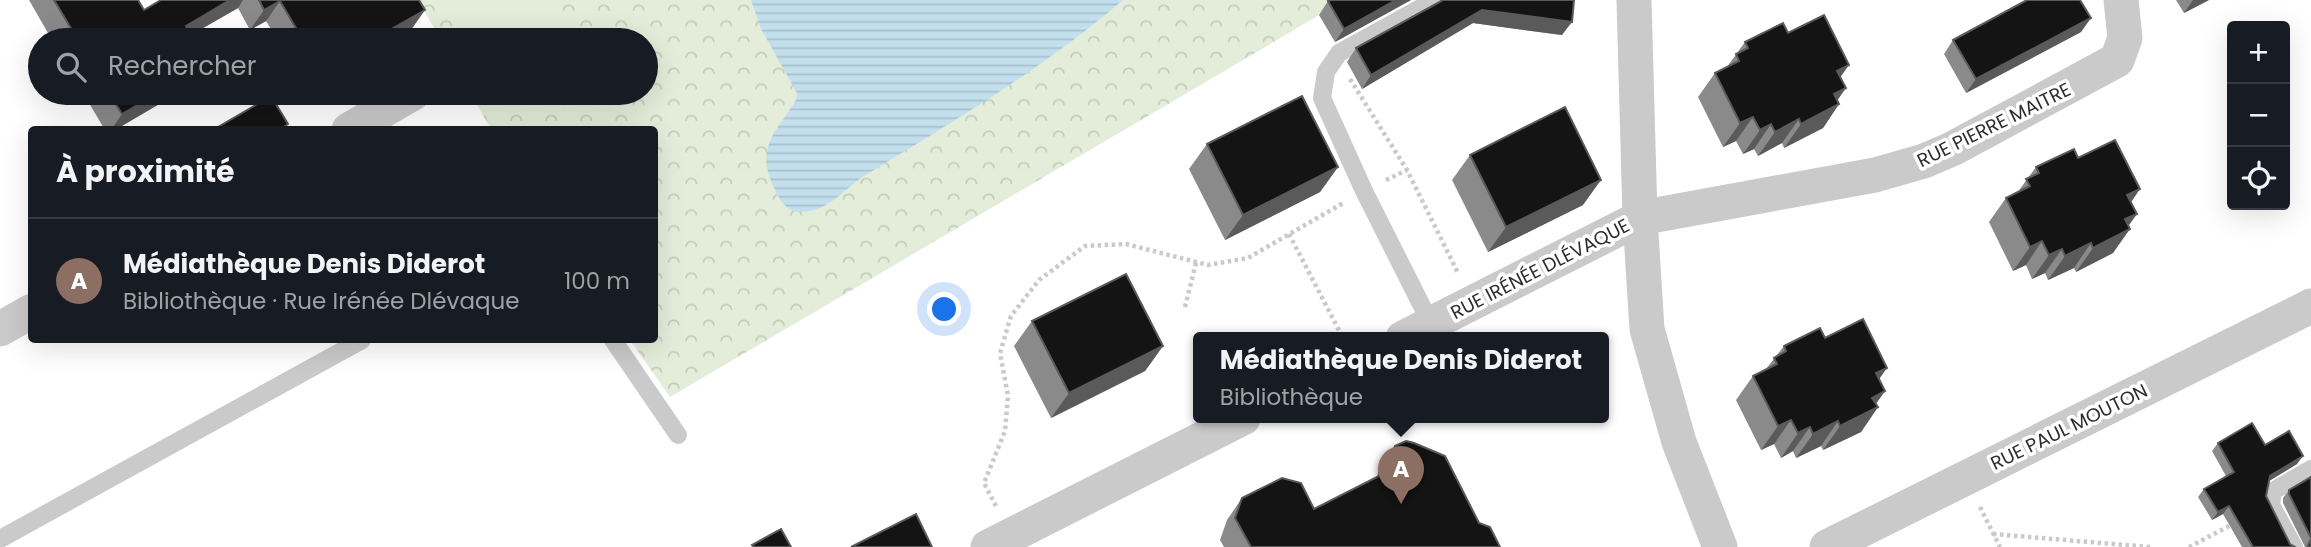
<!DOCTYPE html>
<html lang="fr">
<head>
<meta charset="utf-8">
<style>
	body { margin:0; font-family:Poppins,sans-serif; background:#20242c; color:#f1f3f6 }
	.controls { position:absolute; right:21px; top:21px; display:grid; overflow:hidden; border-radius:7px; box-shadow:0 7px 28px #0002 }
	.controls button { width:63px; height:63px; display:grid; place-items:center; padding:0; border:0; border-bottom:2px solid #363941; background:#171b24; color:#f1f3f6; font:35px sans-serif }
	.you { position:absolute; left:945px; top:310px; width:24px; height:24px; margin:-18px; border:5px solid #fff; border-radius:50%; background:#1a73e8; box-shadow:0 0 0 10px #1a73e833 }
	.badge { display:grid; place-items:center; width:46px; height:46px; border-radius:50%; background:#db2777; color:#fff; font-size:23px; font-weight:700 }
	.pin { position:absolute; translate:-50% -58px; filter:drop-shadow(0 2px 4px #0008) }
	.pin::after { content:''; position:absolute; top:37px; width:24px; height:21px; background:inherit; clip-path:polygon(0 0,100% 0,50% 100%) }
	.popup { position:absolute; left:1193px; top:332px; width:416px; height:91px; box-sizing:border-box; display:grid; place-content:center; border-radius:7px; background:#171b24; filter:drop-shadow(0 2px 5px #0005); font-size:23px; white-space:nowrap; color:#9ea1a6 }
	.popup b { font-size:26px; color:#f1f3f6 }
	.popup::after { content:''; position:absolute; left:50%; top:100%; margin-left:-14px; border:14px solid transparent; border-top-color:#171b24 }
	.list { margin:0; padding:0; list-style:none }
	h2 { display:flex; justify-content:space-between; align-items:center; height:91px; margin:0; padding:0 28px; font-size:30px }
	h2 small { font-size:23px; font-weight:400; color:#9ea1a6 }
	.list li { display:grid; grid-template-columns:46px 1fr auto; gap:21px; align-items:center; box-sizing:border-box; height:126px; padding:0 28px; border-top:2px solid #363941 }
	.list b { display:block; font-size:26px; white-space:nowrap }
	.list p { margin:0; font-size:23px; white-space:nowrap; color:#9ea1a6 }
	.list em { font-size:23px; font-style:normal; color:#9ea1a6 }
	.icon { flex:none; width:38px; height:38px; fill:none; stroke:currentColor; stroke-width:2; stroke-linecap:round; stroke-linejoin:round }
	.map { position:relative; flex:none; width:2311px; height:547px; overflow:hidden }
	.search { position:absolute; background:#171b24; box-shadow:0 7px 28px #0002; left:28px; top:28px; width:630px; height:77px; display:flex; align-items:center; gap:18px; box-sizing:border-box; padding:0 24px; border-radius:38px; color:#9ea1a6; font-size:26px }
	.panel { position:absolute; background:#171b24; box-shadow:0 7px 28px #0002; left:28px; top:126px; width:630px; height:217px; border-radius:7px }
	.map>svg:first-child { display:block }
	.park { fill:url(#park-crowns) }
	.pitch { fill:#e4edd9 }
	.water { fill:url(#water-rules) }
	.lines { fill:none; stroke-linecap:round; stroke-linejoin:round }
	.path { stroke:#cacaca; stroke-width:4.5; stroke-dasharray:3.5 3.5; stroke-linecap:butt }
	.service { stroke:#cacaca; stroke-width:18 }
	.minor { stroke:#cacaca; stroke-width:35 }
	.wall { fill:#8a8a8a }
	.shaded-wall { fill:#5a5a5a }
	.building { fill:#141414; stroke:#5a5a5a; stroke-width:2 }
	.labels { text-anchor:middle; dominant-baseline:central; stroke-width:7; stroke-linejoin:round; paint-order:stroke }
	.street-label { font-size:19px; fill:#2d2d2d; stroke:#fff }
</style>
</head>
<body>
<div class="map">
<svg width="2311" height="547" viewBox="0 0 2311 547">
	<defs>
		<pattern id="park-crowns" width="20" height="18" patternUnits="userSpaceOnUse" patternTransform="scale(1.75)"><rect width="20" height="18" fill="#e4edd9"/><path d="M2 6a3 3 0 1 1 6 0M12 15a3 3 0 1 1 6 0" fill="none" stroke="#c4ccbb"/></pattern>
		<pattern id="water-rules" width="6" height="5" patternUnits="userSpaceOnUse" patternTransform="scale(1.75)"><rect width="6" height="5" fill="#c3dfee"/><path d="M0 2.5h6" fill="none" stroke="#a8c0cc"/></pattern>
	</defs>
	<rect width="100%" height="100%" fill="#fff"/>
	<path class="park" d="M418 0H1345L670 397 630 340H654V130L491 129 470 93H646V40H441Z"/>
	<g class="pitch">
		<path d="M445 0H552L574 40H468Z"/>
		<path d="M497 93H550L510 115Z"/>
	</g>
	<path class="water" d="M751 0H1123C1045 67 956 120 869 173 846 186 831 211 801 212 787 212 780 201 775 190 754 148 775 134 796 100L797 93 761 29Z"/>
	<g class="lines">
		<g class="path">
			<path d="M1350 79 1407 170"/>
			<path d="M1386 180 1407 170 1458 273"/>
			<path d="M1289 234 1343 338"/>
			<path d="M1185 307 1196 263"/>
			<path d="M996 506 984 483 1005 431 1008 396 1000 353 1011 316 1039 280 1085 246 1126 244 1208 265 1248 258 1345 202"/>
			<path d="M1980 507 2000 547"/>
			<path d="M1993 534 2150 547"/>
			<path d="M2189 547 2235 523"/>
		</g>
		<g class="service">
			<path d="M1431 324 1364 191 1322 98 1326 72 1339 53 1435 0"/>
			<path d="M613 340 678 435"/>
			<path d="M0 539 362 340"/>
			<path d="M2294 547 2271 505 2273 491 2311 469"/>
		</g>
		<g class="minor">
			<path d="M1634 0 1640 218 1647 329 1679 442 1720 547"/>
			<path d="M349 130 413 93"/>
			<path d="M0 329 32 311"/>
			<path d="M1403 338 1640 218 1875 175 1924 161 1952 149 2117 60 2125 38 2121 0"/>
			<path d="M988 547 1243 418"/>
			<path d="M1827 547 2311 306"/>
		</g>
	</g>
	<g class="wall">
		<path d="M29 0H138L144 10 161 0H419L411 30 393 40H278L266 21 250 30 238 8 191 35 194 40H52Z"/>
		<path d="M1411 0 1335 42 1319 15 1328 1Z"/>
		<path d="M1443 0 1562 35 1473 23 1362 89 1347 62 1356 48Z"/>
		<path d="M2176 0H2209L2184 13Z"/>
		<path d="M2081 32 1966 93 1944 54 1953 40Z"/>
		<path d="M1788 33 1840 77 1837 100 1839 104 1823 128 1784 148 1782 143 1758 156 1754 149 1743 154 1736 141 1723 147 1698 97 1715 73 1727 67 1745 42Z"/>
		<path d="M83 93H178L115 130H105Z"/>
		<path d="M1207 144 1338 167 1320 192 1225 240 1189 169Z"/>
		<path d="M1470 155 1583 205 1488 252 1452 180Z"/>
		<path d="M2078 158 2131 202 2128 226 2113 253 2076 272 2074 268 2048 280 2045 273 2032 279 2026 265 2013 271 1989 222 2006 198 2017 193 2036 167Z"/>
		<path d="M1032 321 1163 346 1145 371 1051 418 1014 346Z"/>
		<path d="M1825 338 1879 380 1885 391 1876 404 1878 407 1861 432 1823 450 1821 446 1796 458 1793 451 1781 458 1774 444 1761 450 1736 400 1753 376 1766 369 1784 346Z"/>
		<path d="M2218 443 2265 445 2297 464 2269 481 2266 496 2290 544 2295 547H2242L2223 514 2212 520 2198 497 2204 489 2226 476 2212 451Z"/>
		<path d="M1395 446 1479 523 1500 547H1224L1220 540 1227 520 1242 498 1314 509 1377 477 1379 468Z"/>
		<path d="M2311 477V547H2305L2283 503V498L2289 490Z"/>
	</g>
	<g class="shaded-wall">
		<path d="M230 0H243L238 8 182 40 186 26Z"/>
		<path d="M1396 0H1411L1335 42 1344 29Z"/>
		<path d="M2193 0H2209L2184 13Z"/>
		<path d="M280 1 266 21 250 30 264 10Z"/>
		<path d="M425 10 411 30 393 40H372Z"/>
		<path d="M1482 10 1572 22 1562 35 1473 23 1362 89 1371 75Z"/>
		<path d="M2091 18 2081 32 1966 93 1976 79Z"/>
		<path d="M1849 65 1832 89 1837 71Z"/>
		<path d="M1846 88 1832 108 1839 104 1823 128 1784 148 1801 124 1834 94Z"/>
		<path d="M158 93H178L115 130H111L122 114Z"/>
		<path d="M1753 117 1736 141 1723 147 1740 123Z"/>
		<path d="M1799 119 1782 143 1758 156 1775 132Z"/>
		<path d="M1771 124 1754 149 1743 154 1760 130Z"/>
		<path d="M1338 167 1320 192 1225 240 1243 215Z"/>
		<path d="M1601 180 1583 205 1488 252 1506 227Z"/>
		<path d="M2140 189 2123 214 2127 195Z"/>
		<path d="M2137 214 2124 232 2130 229 2113 253 2076 272 2093 248 2125 219Z"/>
		<path d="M2042 241 2026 265 2013 271 2030 247Z"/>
		<path d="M2091 243 2074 268 2048 280 2065 256Z"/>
		<path d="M2062 249 2045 273 2032 279 2049 255Z"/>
		<path d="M1163 346 1145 371 1051 418 1069 393Z"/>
		<path d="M1887 368 1870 392 1876 373Z"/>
		<path d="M1885 391 1871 410 1878 407 1861 432 1823 450 1840 426 1872 398Z"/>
		<path d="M1791 420 1774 444 1761 450 1778 426Z"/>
		<path d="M1838 421 1821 446 1796 458 1813 434Z"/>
		<path d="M1810 427 1793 451 1781 458 1798 433Z"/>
		<path d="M2303 456 2297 464 2264 484 2270 476Z"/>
		<path d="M2229 506 2223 514 2212 520 2218 512Z"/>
	</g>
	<g class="building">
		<path d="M54 0H138L144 10 161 0H230L186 26 194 40H78Z"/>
		<path d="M259 0H419L425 10 372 40H303L280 1 264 10Z"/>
		<path d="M1331 0H1396L1344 29 1328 1Z"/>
		<path d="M1443 0H1574L1572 22 1482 10 1371 75 1356 48Z"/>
		<path d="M2027 0H2080L2091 18 1976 79 1953 40Z"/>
		<path d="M1824 15 1849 65 1837 71 1846 88 1834 94 1839 104 1801 124 1799 119 1775 132 1771 124 1760 130 1753 117 1740 123 1715 73 1739 61 1736 54 1748 48 1745 42 1783 23 1788 33Z"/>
		<path d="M109 93H158L122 114Z"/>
		<path d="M271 96 288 124 279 130H213Z"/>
		<path d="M1302 96 1338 167 1243 215 1207 144Z"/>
		<path d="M1565 107 1601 180 1506 227 1470 155Z"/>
		<path d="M2115 140 2140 189 2127 195 2137 214 2125 219 2130 229 2093 248 2091 243 2065 256 2062 249 2049 255 2042 241 2030 247 2006 198 2030 186 2026 179 2039 173 2036 167 2074 149 2078 158Z"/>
		<path d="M1126 274 1163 346 1069 393 1032 321Z"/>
		<path d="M1863 319 1887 368 1876 373 1885 391 1872 398 1878 407 1840 426 1838 421 1813 434 1810 427 1798 433 1791 420 1778 426 1753 376 1777 364 1774 358 1786 351 1784 346 1820 328 1825 338Z"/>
		<path d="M2252 423 2265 445 2289 431 2303 456 2270 476 2266 496 2290 544 2295 547H2253L2229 506 2218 512 2204 489 2234 472 2218 443Z"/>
		<path d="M1406 441 1414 443 1445 456 1479 523 1490 527 1500 547H1251L1235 518 1242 498 1282 478 1301 483 1314 509 1387 472 1395 446Z"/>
		<path d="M2311 477V538L2289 494V490Z"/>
		<path d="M916 514 932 547H851Z"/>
		<path d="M781 529 791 547H754L752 545Z"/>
		<path d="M2311 539V547H2307Z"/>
	</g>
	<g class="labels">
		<g class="street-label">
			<text transform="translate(1994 125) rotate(-26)">RUE PIERRE MAITRE</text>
			<text transform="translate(1540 269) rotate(-27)">RUE IRÉNÉE DLÉVAQUE</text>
			<text transform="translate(2069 427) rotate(-26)">RUE PAUL MOUTON</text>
		</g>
	</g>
</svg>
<div class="controls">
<button>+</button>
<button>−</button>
<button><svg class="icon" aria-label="locate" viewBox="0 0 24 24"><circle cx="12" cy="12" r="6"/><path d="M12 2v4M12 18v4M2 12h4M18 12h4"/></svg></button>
</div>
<div class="you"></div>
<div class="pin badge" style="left:1401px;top:504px;background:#8d6e63">A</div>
<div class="popup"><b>Médiathèque Denis Diderot</b>Bibliothèque</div>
<div class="search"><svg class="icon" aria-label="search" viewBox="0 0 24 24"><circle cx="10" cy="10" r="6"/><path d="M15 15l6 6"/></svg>Rechercher</div>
<section class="panel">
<h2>À proximité<small></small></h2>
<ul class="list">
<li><span class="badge" style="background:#8d6e63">A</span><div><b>Médiathèque Denis Diderot</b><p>Bibliothèque · Rue Irénée Dlévaque</p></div><em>100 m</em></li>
</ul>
</section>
</div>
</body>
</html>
